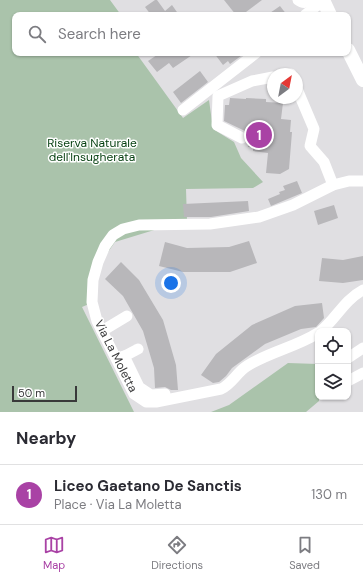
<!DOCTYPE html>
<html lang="en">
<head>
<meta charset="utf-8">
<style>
	body { margin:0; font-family:"DM Sans",sans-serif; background:#f2f2f3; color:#2b2b33 }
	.controls { position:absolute; right:12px; bottom:12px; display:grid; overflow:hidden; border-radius:8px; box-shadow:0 1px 3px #0004 }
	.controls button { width:36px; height:36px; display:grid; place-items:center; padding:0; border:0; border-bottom:1px solid #e1e1e2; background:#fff; color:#2b2b33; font:20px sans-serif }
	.compass { position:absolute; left:267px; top:68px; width:36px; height:36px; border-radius:50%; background:#fff; box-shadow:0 1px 3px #0004; rotate:32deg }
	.scale { position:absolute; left:12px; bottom:10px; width:65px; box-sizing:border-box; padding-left:4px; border:2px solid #39393a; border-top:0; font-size:11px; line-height:14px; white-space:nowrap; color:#39393a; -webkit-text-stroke:3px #fff; paint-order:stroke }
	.you { position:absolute; left:171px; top:283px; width:14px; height:14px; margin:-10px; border:3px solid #fff; border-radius:50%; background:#1a73e8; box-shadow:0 0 0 6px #1a73e833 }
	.badge { display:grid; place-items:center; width:26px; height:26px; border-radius:50%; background:#a942a5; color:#fff; font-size:13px; font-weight:700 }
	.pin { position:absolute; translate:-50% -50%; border:2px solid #fff; box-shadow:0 1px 4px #0006 }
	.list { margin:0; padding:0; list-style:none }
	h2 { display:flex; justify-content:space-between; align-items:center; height:52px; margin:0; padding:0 16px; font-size:17px }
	h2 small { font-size:13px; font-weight:400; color:#7c7c81 }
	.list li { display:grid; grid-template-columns:26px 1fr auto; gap:12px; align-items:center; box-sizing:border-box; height:60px; padding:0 16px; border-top:1px solid #e1e1e2 }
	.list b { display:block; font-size:15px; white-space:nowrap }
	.list p { margin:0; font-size:13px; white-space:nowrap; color:#7c7c81 }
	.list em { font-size:13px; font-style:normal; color:#7c7c81 }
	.icon { flex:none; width:22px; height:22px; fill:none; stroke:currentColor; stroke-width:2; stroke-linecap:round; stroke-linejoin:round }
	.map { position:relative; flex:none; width:363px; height:412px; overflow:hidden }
	.search { position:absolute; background:#fff; box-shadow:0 1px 3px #0004; left:12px; right:12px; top:12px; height:44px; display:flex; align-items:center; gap:10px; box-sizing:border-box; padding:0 14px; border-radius:8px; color:#7c7c81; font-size:15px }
	.sheet { height:112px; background:#fff }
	nav { display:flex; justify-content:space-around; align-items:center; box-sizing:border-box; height:56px; border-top:1px solid #e1e1e2; background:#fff; font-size:11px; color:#7c7c81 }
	nav a { display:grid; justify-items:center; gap:2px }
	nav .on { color:#a942a5 }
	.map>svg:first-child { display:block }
	.green { fill:#aac3ab }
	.building { fill:#b8b7ba }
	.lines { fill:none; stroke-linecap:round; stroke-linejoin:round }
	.minor { stroke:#fff; stroke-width:11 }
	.major { stroke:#fff; stroke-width:14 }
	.labels { text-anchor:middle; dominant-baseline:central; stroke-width:3; stroke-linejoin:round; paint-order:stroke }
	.park-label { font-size:12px; fill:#043f0f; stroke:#fff }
	.street-label { font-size:12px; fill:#39393a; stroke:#fff }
</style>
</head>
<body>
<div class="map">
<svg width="363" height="412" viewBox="0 0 363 412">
	<rect width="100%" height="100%" fill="#e0dfe2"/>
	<g class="green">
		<path d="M0 0H110L121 15H15V53H136L183 118 209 100 213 129 234 142 241 158 263 182 253 188 186 189 187 220 115 242 99 265 96 301 82 307 134 412H0Z"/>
		<path d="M288 363 318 364V397H319V401L306 412H211L229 405Z"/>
	</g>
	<g class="building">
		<path d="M155 0H157L165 11 172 5 179 15H151L145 7Z"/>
		<path d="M224 0H262L242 15H236Z"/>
		<path d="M280 6 287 15H267Z"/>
		<path d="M160 53H195L173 68 169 63 157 72 148 61Z"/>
		<path d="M214 53H245L230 64 228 61 223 65Z"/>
		<path d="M200 71 208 82 181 103 173 92Z"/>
		<path d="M230 98 246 99V98L266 99V102L283 103 281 119 291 120 290 132H292L289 169 280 174 266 173 268 153 253 151V147H248L249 132 245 131 224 121 225 105H229Z"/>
		<path d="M297 181 302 193 271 206 268 199 280 194 279 192 285 190 283 186Z"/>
		<path d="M248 201 249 211 211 217H184L183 204Z"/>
		<path d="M334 205 338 218 318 225 314 211Z"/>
		<path d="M249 241 257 263 230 272H183L159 266 165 242 187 248 229 247Z"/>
		<path d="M363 256V280L343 283 319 281 322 258 343 260Z"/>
		<path d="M121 262 139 280 163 320 176 365 178 390H171L165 387 155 388 154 368 143 331 123 296 105 279Z"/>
		<path d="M322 303 324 318 316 327 301 329 265 344 232 368 226 376 219 382 213 383 201 375 216 354 252 325 295 306Z"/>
	</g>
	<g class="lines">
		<g class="minor">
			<path d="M298 0C303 4 307 3 312 0"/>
			<path d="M305 15 323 1"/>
			<path d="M290 74H291"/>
			<path d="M297 89 314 129 310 146 324 162 333 185"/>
			<path d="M183 110 256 53"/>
			<path d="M242 138 217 125 218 96 252 81 273 77"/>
			<path d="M102 331 127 316"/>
			<path d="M321 331C336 319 344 300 363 290"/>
			<path d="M318 333C296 347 269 352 247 366 237 372 232 384 221 389L156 402H146L134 394 97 321 92 302 93 280 98 262 105 246 113 235 123 229 139 225 210 224 259 217 293 205 333 185 349 181H363"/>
			<path d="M124 356 139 387 151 395 165 394"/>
			<path d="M348 358 363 348"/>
			<path d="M119 359 138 349"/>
			<path d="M348 381 363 373"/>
		</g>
		<g class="major">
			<path d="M323 0 330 15"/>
			<path d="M348 50 363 80"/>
		</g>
	</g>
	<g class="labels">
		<g class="park-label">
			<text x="92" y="143">Riserva Naturale<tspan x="92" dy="14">dell'Insugherata</tspan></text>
		</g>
		<g class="street-label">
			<text transform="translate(116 356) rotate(63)">Via La Moletta</text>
		</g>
	</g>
</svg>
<div class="controls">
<button><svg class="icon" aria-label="locate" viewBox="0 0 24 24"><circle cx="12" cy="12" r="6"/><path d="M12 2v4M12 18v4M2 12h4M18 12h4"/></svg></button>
<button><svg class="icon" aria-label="layers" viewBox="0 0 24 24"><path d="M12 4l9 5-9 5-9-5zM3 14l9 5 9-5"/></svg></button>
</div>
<svg class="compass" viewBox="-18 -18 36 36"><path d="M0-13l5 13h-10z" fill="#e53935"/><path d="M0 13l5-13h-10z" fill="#7c7c81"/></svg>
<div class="scale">50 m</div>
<div class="you"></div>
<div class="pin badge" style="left:259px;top:135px">1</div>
<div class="search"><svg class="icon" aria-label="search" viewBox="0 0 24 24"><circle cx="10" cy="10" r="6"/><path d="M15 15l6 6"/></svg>Search here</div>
</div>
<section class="sheet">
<h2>Nearby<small></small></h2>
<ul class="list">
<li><span class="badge">1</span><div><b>Liceo Gaetano De Sanctis</b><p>Place · Via La Moletta</p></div><em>130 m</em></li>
</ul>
</section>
<nav>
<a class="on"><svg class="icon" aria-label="map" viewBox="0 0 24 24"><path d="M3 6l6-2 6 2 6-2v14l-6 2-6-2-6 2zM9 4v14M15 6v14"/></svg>Map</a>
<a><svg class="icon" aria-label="directions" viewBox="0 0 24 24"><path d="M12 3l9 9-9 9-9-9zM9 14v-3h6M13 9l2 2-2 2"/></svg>Directions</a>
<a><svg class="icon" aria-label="saved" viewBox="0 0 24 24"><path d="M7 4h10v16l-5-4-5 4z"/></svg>Saved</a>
</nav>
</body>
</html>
